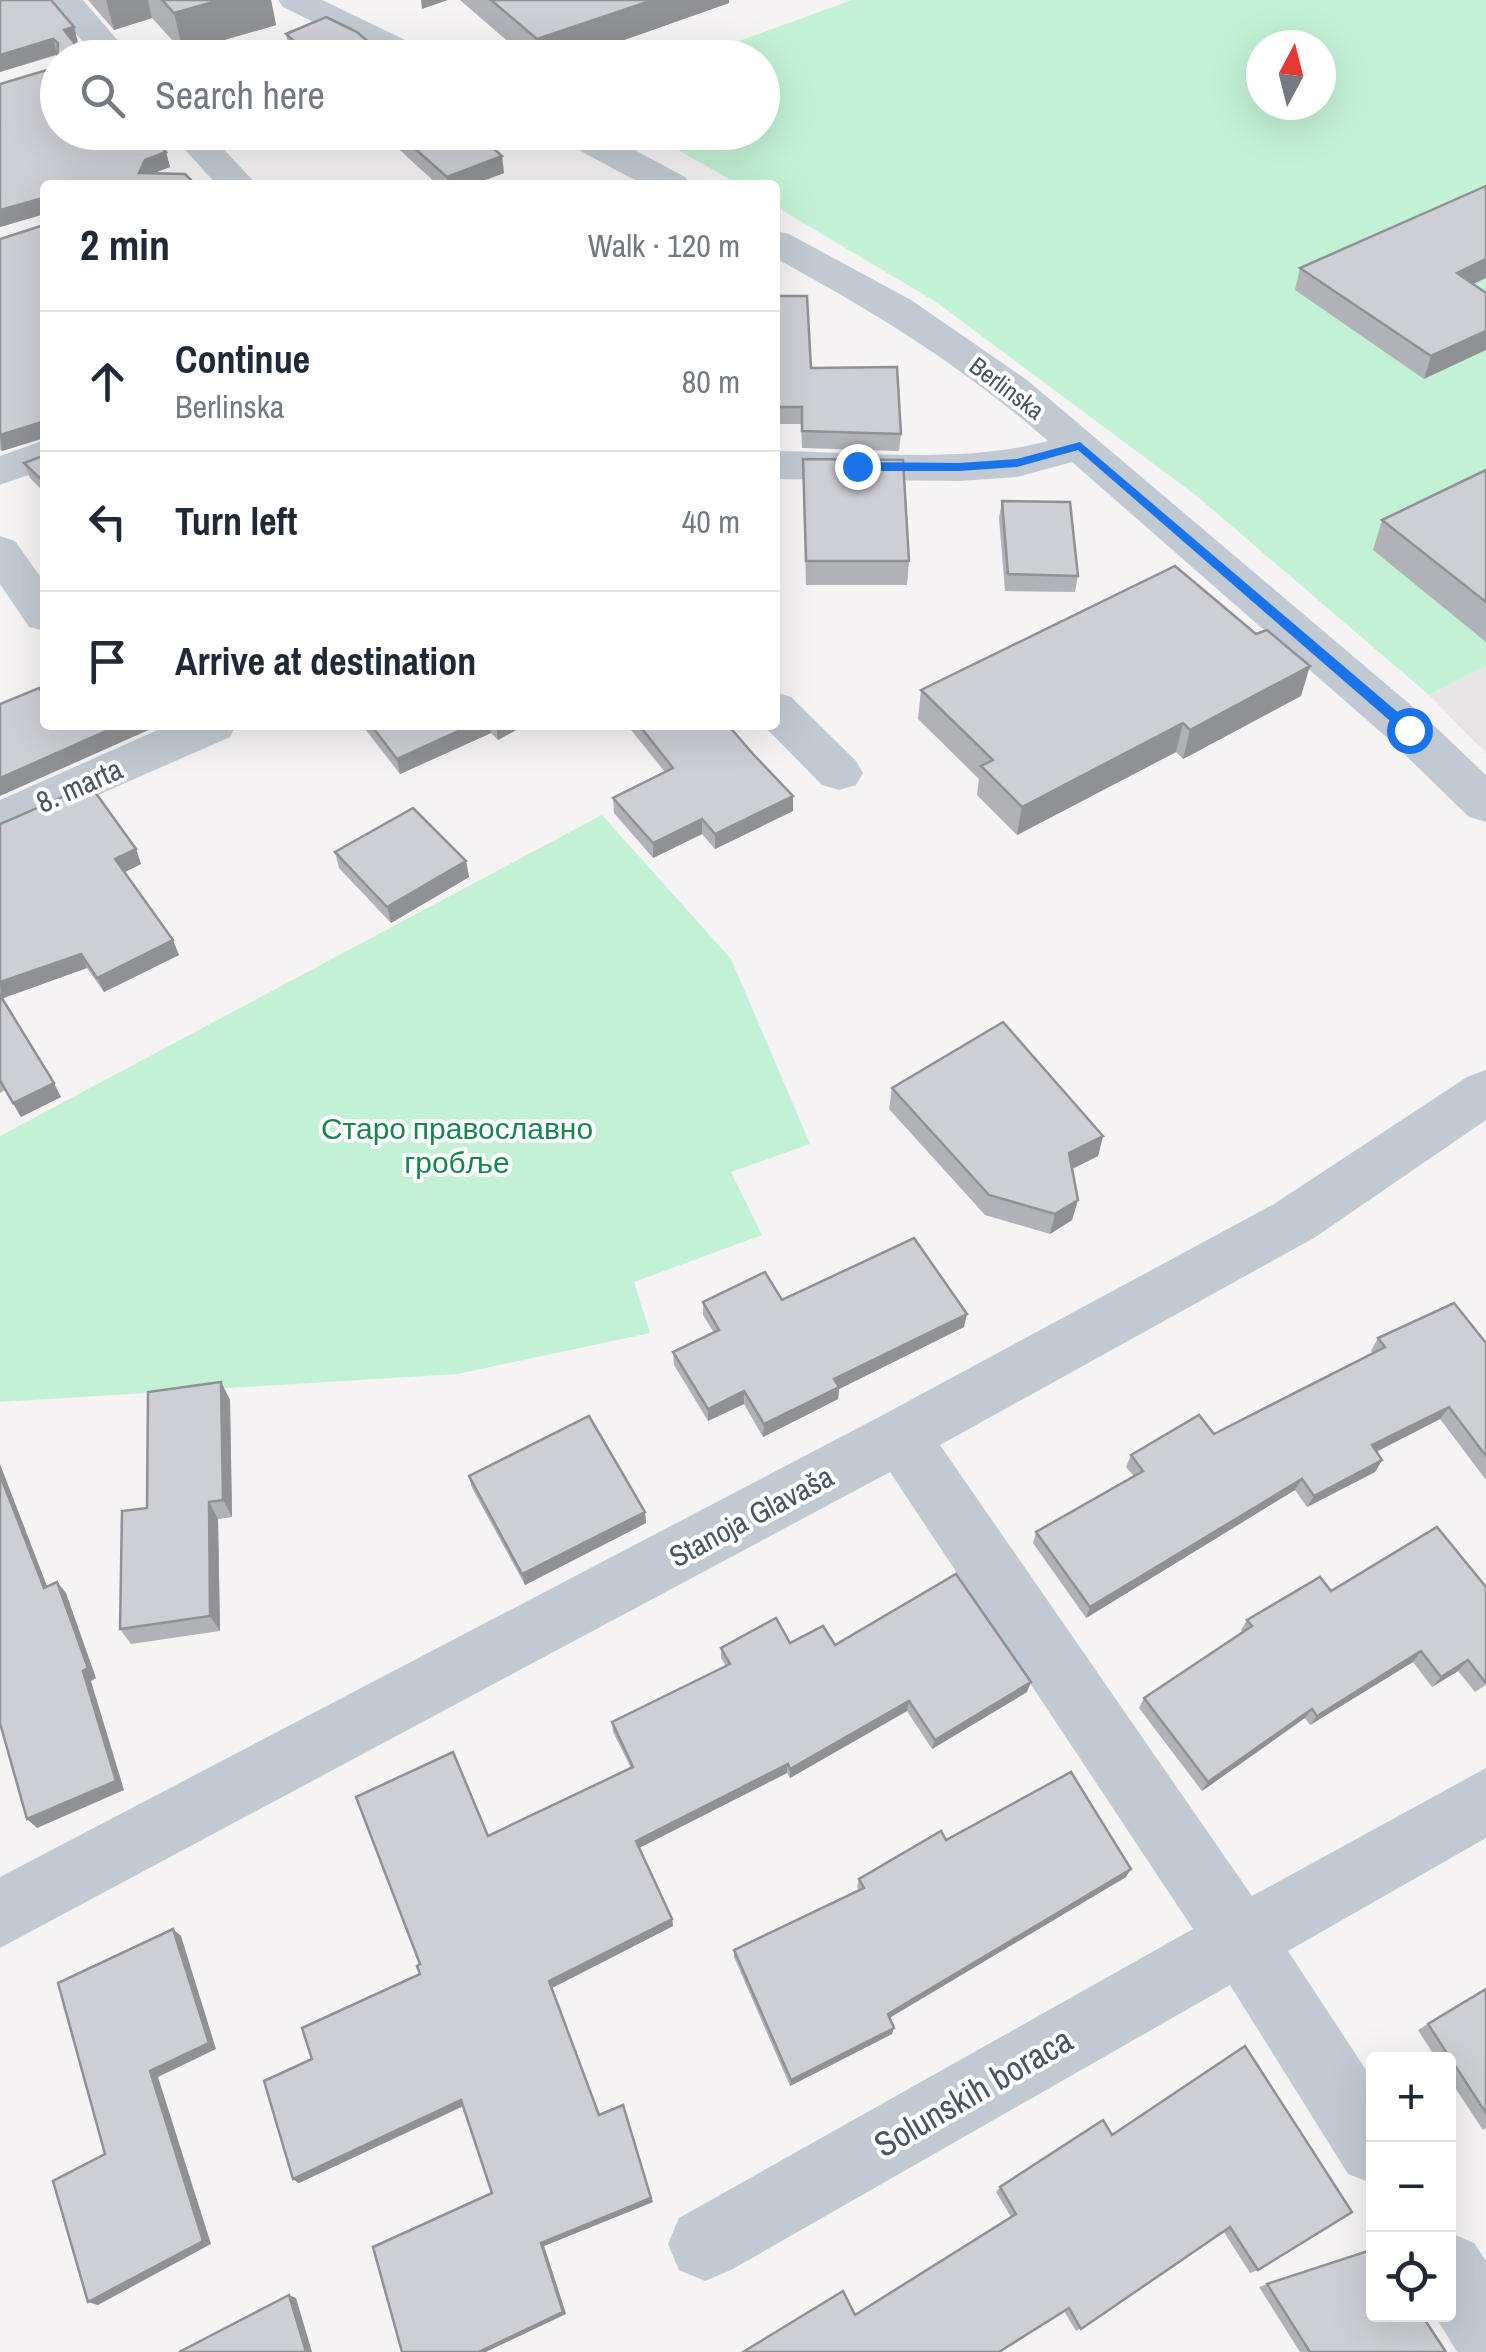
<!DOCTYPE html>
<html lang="en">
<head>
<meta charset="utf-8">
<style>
	body { margin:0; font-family:"Archivo Narrow",sans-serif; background:#f2f2f3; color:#1f2937 }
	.controls { position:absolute; right:30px; bottom:30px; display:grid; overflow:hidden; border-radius:10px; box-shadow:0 10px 40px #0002 }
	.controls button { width:90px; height:90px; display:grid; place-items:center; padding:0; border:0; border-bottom:2px solid #e0e1e3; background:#fff; color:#1f2937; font:50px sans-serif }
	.compass { position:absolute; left:1246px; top:30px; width:90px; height:90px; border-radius:50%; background:#fff; box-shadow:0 10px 40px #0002; rotate:7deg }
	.stop { position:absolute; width:30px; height:30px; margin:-22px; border:8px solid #1a73e8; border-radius:50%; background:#fff }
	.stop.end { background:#1a73e8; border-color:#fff; box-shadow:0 2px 10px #0008 }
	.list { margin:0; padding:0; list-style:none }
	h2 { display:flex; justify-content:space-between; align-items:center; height:130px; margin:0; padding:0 40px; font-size:42px }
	h2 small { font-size:32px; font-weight:400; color:#747a83 }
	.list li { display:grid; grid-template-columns:65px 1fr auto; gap:30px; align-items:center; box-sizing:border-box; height:140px; padding:0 40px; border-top:2px solid #e0e1e3 }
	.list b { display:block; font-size:38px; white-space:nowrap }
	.list p { margin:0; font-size:32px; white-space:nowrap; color:#747a83 }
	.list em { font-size:32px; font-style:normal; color:#747a83 }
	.icon { flex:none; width:55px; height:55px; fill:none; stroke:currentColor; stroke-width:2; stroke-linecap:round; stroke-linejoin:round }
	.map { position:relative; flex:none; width:1486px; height:2352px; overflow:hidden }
	.search { position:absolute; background:#fff; box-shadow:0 10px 40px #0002; left:40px; top:40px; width:740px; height:110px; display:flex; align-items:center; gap:25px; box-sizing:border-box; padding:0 35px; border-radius:55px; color:#747a83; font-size:38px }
	.panel { position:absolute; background:#fff; box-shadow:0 10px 40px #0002; left:40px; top:180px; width:740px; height:550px; border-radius:10px }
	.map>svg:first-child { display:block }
	.education { fill:#e6e4e5 }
	.green { fill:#c3f1d5; fill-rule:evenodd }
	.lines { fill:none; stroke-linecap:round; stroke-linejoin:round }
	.minor { fill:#c1cad2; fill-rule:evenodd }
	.wall { fill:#b0b2b7 }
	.shaded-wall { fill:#909195 }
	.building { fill:#cdcfd5; stroke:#909195; stroke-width:2.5 }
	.route { fill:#1a73e8 }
	.labels { text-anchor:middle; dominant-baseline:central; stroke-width:8; stroke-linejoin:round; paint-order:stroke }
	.far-street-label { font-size:25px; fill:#4a5661; stroke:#fff }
	.street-label { font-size:30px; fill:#4a5661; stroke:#fff }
	.park-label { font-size:30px; fill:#17864f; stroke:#fff }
	.near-street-label { font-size:35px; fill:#4a5661; stroke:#fff }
</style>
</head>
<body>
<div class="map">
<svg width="1486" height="2352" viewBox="0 0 1486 2352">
	<rect width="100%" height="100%" fill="#f5f3f3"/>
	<path class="education" d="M1486 666V753L1429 695Z"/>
	<g class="green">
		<path d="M852 0H1486V666L1429 695 1198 497 936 302 775 206V185H740L648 133 762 132V58L695 57ZM1261 45H1321V105H1261Z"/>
		<path d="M602 815 731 959 810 1144 731 1172 762 1235 634 1282 650 1333 457 1374 0 1402V1136Z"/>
	</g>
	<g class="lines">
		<g class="minor">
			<path d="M47 0H83L133 58H97Z"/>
			<path d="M278 0H322L428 51 433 58H387L283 7Z"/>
			<path d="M169 132H208L257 185H217Z"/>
			<path d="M555 132H601L685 177 691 185H644L560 140Z"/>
			<path d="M775 231 789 234 911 300 1027 380 1426 718 1486 775V822L1469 817 1392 742 1072 462 1017 477 959 481 775 479V451C864 452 961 464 1048 441 961 365 876 313 775 258Z"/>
			<path d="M45 440V469L0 485V456Z"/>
			<path d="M0 536 15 541 45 583V631L29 627 0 584Z"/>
			<path d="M775 692 791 697 856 761 863 773 856 785 839 790 822 785 763 725H775Z"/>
			<path d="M169 725H236L230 737 0 838V800Z"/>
			<path d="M1486 1070V1120L1314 1238 940 1445 1252 1896 1486 1768V1838L1288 1951 1374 2082V2184L1348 2174 1230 1985 731 2270 705 2281 679 2270 668 2244 679 2218 1193 1929 890 1472 0 1948V1877L879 1417 1274 1204 1467 1077Z"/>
			<path d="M1448 2232 1474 2243 1486 2261V2352H1457L1434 2314H1448Z"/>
		</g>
	</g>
	<g class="wall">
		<path d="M0 0 78 42 74 43 58 58 166 152 170 167 154 173 45 185V493L30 478 24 463 43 456 42 438 2 451 0 450V239L44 225 43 214 0 227 57 67V55L0 72Z"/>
		<path d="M88 0H271L276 25 183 52 152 18 114 30Z"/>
		<path d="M460 0H729V3L573 58H527Z"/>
		<path d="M286 34 387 58H297L289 50Z"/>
		<path d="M380 132H475L504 173 472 185H438Z"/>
		<path d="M1486 186V278L1473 284 1424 379 1295 290 1300 268Z"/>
		<path d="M775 296 811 368 901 434 899 451 802 448 801 424H775Z"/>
		<path d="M803 459 909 561 907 585H806Z"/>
		<path d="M1486 470V642L1373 550 1382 520Z"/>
		<path d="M1002 501 1078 576 1075 592 1005 591 999 518Z"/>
		<path d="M921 690 1301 696 1183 759 1176 752 1017 835 977 795 979 779 918 719Z"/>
		<path d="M362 725H525L498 740 491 733 400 774Z"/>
		<path d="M627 725H728L753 754 793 796V811L715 849 702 834 653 858 614 813 613 798 665 772Z"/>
		<path d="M0 824 136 849 141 864 124 872 179 955 104 992 87 968 2 998 61 1097 21 1117 5 1090 0 1093Z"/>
		<path d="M335 852 466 861 469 877 391 923 339 868Z"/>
		<path d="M892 1088 1103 1136 1098 1156 1072 1169 1078 1200 1072 1220 1050 1234 985 1215 889 1109Z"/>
		<path d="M782 1300 964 1327 839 1389 838 1399 763 1437 744 1404 708 1421 674 1365 673 1352 714 1333 703 1315V1302Z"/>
		<path d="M1378 1338 1486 1343V1480L1440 1419 1376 1452 1382 1460 1375 1472 1307 1507 1295 1490 1086 1618 1033 1543 1036 1532 1134 1476 1126 1467 1131 1455 1214 1434 1373 1354 1371 1351Z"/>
		<path d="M221 1382 230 1400 232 1517 218 1519 220 1631 131 1644 120 1629 147 1508Z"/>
		<path d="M469 1476 645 1512 646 1523 525 1585 472 1488Z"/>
		<path d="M1437 1527 1486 1685 1475 1692 1458 1671 1432 1687 1413 1662 1310 1725 1305 1718 1202 1791 1139 1708 1144 1698 1243 1633 1241 1630 1247 1620 1331 1591Z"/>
		<path d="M790 1643 835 1645 1027 1692 932 1749 907 1711 790 1778 787 1773 639 1848 672 1919 673 1926 552 1988 599 2115 653 2202 544 2246 566 2314 492 2193 464 2106 299 2183 293 2179 312 2059 420 1974V1964L488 1836 631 1768 613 1732 612 1722 726 1666 721 1658V1648Z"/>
		<path d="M946 1840 1126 1877 889 2018 892 2034 790 2086 734 1957V1950L859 1890 857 1887 859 1879Z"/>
		<path d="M1486 1989V2128L1483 2130 1448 2077V2060H1437L1418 2030Z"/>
		<path d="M1245 2046 1258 2270 1250 2273 1224 2232 1076 2331 1064 2311 855 2315 1011 2217 996 2192 1000 2187 1112 2135Z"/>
		<path d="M1374 2249 1446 2352H1300L1259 2287Z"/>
	</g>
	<g class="shaded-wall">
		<path d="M106 0H148L152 18 114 30Z"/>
		<path d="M220 0H271L276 25 183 52 174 13Z"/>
		<path d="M421 0H448L422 9Z"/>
		<path d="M653 0H729V3L573 58H539L537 39Z"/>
		<path d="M74 27 78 42 68 45 64 30Z"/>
		<path d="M53 39 57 54 0 72V55Z"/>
		<path d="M166 152 170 167 149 175 139 173 145 160Z"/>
		<path d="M502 156 504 173 472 185H448L447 177Z"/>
		<path d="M43 198 45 214 0 227V210Z"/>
		<path d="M1486 259V278L1449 295 1457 273Z"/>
		<path d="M1486 331V350L1424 379 1431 356Z"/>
		<path d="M42 422 45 438 2 451 0 435Z"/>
		<path d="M1310 666 1301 696 1183 759 1190 730Z"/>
		<path d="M1183 723 1176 752 1017 835 1022 807Z"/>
		<path d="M120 725H160L0 796V778Z"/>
		<path d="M472 725H490L491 733 400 774 397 759Z"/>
		<path d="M496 725H525L498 740Z"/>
		<path d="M793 796V811L715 849V834Z"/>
		<path d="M702 819V834L653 858V843Z"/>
		<path d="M136 849 141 864 121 874 115 859Z"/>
		<path d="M466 861 469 877 391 923 387 907Z"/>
		<path d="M173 940 179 955 104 992 97 978Z"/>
		<path d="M81 954 87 968 1 999 0 982Z"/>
		<path d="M54 1083 61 1097 21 1117 13 1103Z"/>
		<path d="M1103 1136 1098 1156 1064 1173 1069 1153Z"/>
		<path d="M1078 1200 1072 1220 1050 1234 1055 1214Z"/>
		<path d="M967 1314 964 1327 839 1389 838 1399 763 1437 764 1424 834 1379Z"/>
		<path d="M221 1382 230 1400 232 1517 223 1500Z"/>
		<path d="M744 1391V1404L708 1421V1409Z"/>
		<path d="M1449 1407 1440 1419 1364 1458 1372 1445Z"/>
		<path d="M1382 1460 1375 1472 1307 1507 1314 1496Z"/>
		<path d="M0 1464 52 1599 44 1588 0 1475Z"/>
		<path d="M1302 1479 1295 1490 1086 1618 1090 1607Z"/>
		<path d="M209 1502 218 1519 220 1631 210 1616Z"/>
		<path d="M645 1512 646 1523 525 1585 522 1574Z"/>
		<path d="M57 1582 66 1593 96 1678 91 1681 124 1790 37 1828 27 1819Z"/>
		<path d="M1421 1651 1413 1662 1310 1725 1317 1716Z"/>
		<path d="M1468 1660 1458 1671 1432 1687 1441 1677Z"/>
		<path d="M1031 1682 1027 1692 932 1749 935 1740Z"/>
		<path d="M909 1701 907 1711 790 1778V1769Z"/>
		<path d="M1312 1709 1305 1718 1202 1791 1208 1782Z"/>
		<path d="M788 1764 787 1773 637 1849 636 1841Z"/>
		<path d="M1131 1869 1126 1877 886 2020 888 2014Z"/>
		<path d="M672 1919 673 1926 552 1988 549 1981Z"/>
		<path d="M173 1929 181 1936 216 2049 158 2077 211 2244 98 2305 88 2302 150 2071Z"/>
		<path d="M894 2028 892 2034 790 2086 791 2080Z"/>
		<path d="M461 2100 465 2105 299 2183 293 2179Z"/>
		<path d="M623 2105 653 2202 544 2246 566 2314 486 2352H479Z"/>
		<path d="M289 2295 296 2298 312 2352H306Z"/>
	</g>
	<g class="building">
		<path d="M0 0H51L74 27 64 30 86 58H58V132H147L166 152 145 160 139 173 185 174 196 185H45V483L24 463 43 456 42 422 0 435V239L44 225 43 198 0 210V84L57 67 58 43 53 39 0 55Z"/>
		<path d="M162 0H220L174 13Z"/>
		<path d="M491 0H653L537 39Z"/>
		<path d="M326 17 357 32 387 58H313L286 34Z"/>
		<path d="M396 132H475L502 156 447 177Z"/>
		<path d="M1486 186V259L1457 273 1486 293V331L1431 356 1300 268Z"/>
		<path d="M775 296H807L811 368 897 367 901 434 802 431V407H775Z"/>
		<path d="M803 459 903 460 909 561H806Z"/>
		<path d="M1486 470V602L1382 520Z"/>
		<path d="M1002 501 1070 502 1078 576 1008 574Z"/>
		<path d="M1175 566 1256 634 1267 630 1310 666 1190 730 1183 723 1022 807 981 766 993 760 921 690Z"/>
		<path d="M39 688 45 697V725H120L0 778V704Z"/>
		<path d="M371 725H472L397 759Z"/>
		<path d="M639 725H728L753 754 793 796 715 834 702 819 653 843 613 798 673 768Z"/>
		<path d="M90 785 136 849 115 859 173 940 97 978 81 954 0 982V824Z"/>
		<path d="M413 808 466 861 387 907 335 852Z"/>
		<path d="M0 995 54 1083 13 1103 0 1080Z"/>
		<path d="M1003 1022 1103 1136 1069 1153 1078 1200 1055 1214 989 1195 892 1088Z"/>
		<path d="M914 1238 967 1314 834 1379 839 1387 764 1424 744 1391 708 1409 673 1352 719 1330 703 1302 765 1272 782 1300Z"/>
		<path d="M1454 1303 1486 1343V1456L1449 1407 1372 1445 1382 1460 1314 1496 1302 1479 1090 1607 1036 1532 1143 1471 1131 1455 1199 1415 1214 1434 1385 1347 1378 1338Z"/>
		<path d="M221 1382 223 1500 209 1502 210 1616 120 1629 122 1511 147 1508 148 1392Z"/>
		<path d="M589 1416 645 1512 522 1574 469 1476Z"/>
		<path d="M0 1475 44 1588 57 1582 88 1668 83 1671 116 1781 27 1819 0 1723Z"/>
		<path d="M1437 1527 1486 1587V1681L1485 1682 1468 1660 1441 1677 1421 1651 1317 1716 1312 1709 1208 1782 1144 1698 1252 1626 1247 1620 1320 1577 1331 1591Z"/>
		<path d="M956 1574 1031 1682 935 1740 909 1701 790 1769 788 1764 636 1841 672 1919 549 1981 599 2115 623 2105 651 2198 541 2243 563 2312 479 2352H402L373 2247 492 2193 461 2100 293 2179 264 2081 312 2059 302 2028 420 1974 417 1966 420 1964 356 1797 453 1752 488 1836 633 1767 612 1722 730 1664 721 1648 776 1618 790 1643 823 1626 835 1645Z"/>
		<path d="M1071 1772 1131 1869 888 2014 894 2028 791 2080 734 1950 864 1888 859 1879 941 1831 946 1840Z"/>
		<path d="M173 1929 209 2043 150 2071 203 2241 88 2302 53 2181 105 2154 58 1983Z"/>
		<path d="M1486 1989V2113L1428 2024Z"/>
		<path d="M1245 2046 1352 2212 1258 2270 1230 2227 1081 2329 1069 2308 999 2352H743L843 2291 855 2315 1016 2214 1000 2187 1103 2120 1112 2135Z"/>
		<path d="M1374 2249V2314H1421L1446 2352H1310L1267 2284Z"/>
		<path d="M289 2295 306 2352H179Z"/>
	</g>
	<path class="route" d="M1080 442 1414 726V733H1404L1078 450 1017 467 959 471H857L850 466 857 462 959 463 1017 459Z"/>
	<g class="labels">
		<g class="far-street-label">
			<text transform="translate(1007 388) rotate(37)">Berlinska</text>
		</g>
		<g class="street-label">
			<text transform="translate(79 785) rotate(-24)">8. marta</text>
			<text transform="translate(751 1516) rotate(-28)">Stanoja Glavaša</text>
		</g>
		<g class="park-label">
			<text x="457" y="1128">Старо православно<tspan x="457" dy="34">гробље</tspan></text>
		</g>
		<g class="near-street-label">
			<text transform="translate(973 2092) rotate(-30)">Solunskih boraca</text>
		</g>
	</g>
</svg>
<div class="controls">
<button>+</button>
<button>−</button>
<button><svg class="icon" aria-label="locate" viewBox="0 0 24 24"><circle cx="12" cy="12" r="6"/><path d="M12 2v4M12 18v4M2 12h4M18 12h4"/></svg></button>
</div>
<svg class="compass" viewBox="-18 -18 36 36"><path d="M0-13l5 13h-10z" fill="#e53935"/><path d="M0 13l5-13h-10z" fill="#747a83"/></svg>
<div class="stop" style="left:1409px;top:730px"></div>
<div class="stop end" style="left:857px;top:466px"></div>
<div class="search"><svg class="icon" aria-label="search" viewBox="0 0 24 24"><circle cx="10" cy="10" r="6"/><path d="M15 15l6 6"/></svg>Search here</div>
<section class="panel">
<h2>2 min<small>Walk · 120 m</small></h2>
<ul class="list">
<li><svg class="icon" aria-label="ahead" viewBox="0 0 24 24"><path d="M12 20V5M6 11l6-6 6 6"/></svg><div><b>Continue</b><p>Berlinska</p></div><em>80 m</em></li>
<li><svg class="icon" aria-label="left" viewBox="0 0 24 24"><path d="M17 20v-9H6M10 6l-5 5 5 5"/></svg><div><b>Turn left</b></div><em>40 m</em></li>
<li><svg class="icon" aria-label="arrive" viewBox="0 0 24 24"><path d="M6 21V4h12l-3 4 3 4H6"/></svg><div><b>Arrive at destination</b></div></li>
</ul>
</section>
</div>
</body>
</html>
